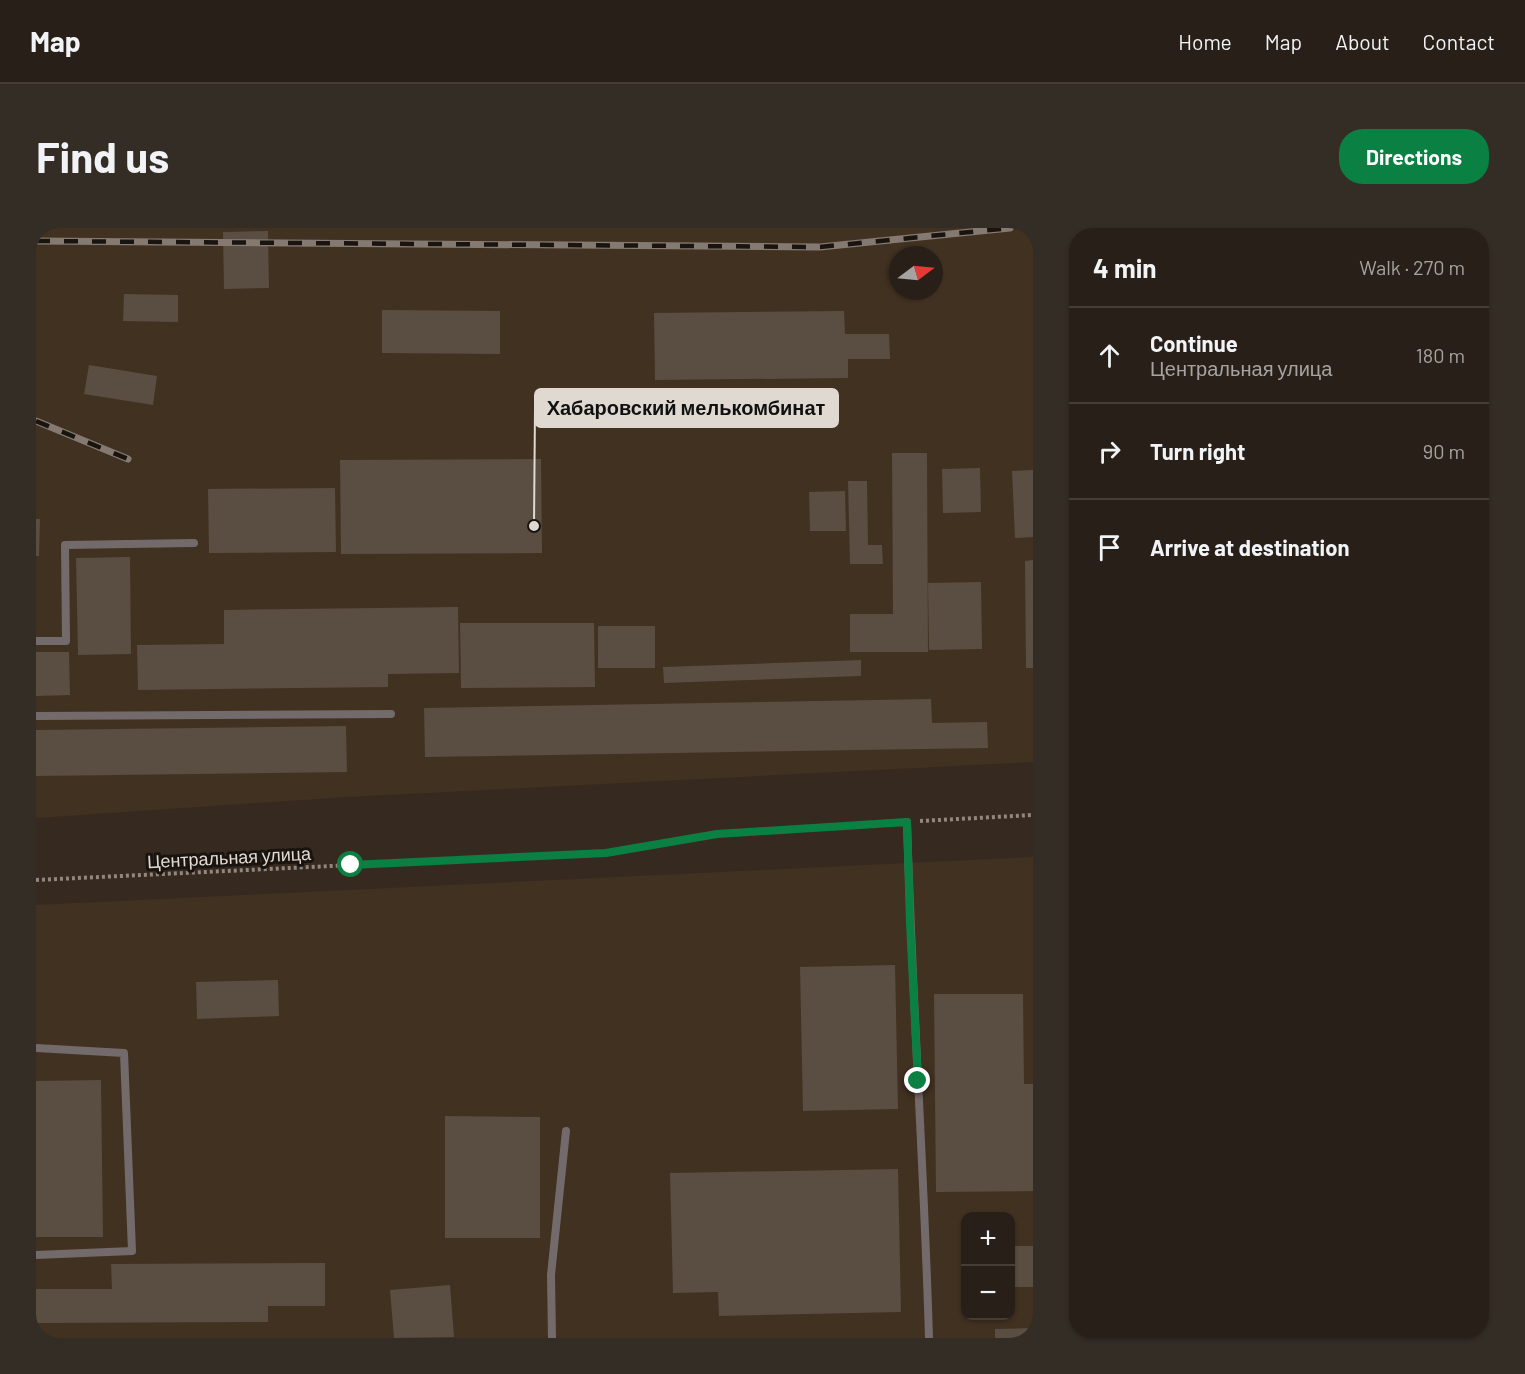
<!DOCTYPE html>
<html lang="en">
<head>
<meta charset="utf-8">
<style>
	body { margin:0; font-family:Barlow,sans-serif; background:#342d25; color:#f1f3f6 }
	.controls { position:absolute; right:18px; bottom:18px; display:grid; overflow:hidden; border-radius:12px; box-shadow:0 2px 4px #0004 }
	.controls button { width:54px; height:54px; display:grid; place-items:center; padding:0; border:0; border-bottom:2px solid #443e37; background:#282018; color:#f1f3f6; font:30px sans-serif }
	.compass { position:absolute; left:853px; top:18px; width:54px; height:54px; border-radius:50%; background:#282018; box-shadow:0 2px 4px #0004; rotate:74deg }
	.stop { position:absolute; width:18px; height:18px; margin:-14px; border:4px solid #0b8043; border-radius:50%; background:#fff }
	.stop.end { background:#0b8043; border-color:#fff; box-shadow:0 2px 6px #0008 }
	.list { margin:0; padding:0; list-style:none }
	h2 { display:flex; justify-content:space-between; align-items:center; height:78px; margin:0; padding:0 24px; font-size:26px }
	h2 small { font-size:20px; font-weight:400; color:#a5a3a2 }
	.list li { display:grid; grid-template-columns:39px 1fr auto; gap:18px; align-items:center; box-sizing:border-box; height:96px; padding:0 24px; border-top:2px solid #443e37 }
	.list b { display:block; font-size:22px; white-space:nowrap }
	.list p { margin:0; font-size:20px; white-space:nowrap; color:#a5a3a2 }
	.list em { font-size:20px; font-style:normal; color:#a5a3a2 }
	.icon { flex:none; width:33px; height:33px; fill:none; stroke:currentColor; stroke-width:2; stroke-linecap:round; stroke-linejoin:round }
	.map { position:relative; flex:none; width:997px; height:1110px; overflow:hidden; border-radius:24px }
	header { display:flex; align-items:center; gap:36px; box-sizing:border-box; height:84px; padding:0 30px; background:#282018; border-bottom:2px solid #443e37 }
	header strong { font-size:28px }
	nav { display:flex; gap:33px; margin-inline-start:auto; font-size:21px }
	.intro { display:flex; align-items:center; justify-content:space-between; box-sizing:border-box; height:144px; padding:0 36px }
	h1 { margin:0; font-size:42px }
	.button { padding:15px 27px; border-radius:24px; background:#0b8043; color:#fff; font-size:21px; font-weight:700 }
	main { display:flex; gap:36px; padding:0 36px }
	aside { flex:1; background:#282018; border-radius:24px; box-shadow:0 2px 4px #0004 }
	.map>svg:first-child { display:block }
	.built { fill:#413121; fill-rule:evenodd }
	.building { fill:#5a4d42 }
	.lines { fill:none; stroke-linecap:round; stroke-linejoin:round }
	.path { stroke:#91877f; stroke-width:4; stroke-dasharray:3 3; stroke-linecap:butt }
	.lane { stroke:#736a6b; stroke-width:8 }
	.rail-casing { stroke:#847a71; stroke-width:7 }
	.rail { stroke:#19140f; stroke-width:4.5; stroke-dasharray:14; stroke-linecap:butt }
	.route { stroke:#0b8043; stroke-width:8 }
	.labels { text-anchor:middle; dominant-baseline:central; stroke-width:6; stroke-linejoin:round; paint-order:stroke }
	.street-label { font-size:18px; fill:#e0d9d2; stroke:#19140f }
	.leader { fill:none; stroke:#e0d9d2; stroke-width:2 }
	.callout-dot { fill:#e0d9d2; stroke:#19140f; stroke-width:2 }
	.callout { fill:#e0d9d2; stroke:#e0d9d2; stroke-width:2 }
	.callout-label { font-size:20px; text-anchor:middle; font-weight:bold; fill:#111 }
</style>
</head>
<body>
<header>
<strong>Map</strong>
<nav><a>Home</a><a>Map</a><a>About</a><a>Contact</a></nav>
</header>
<div class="intro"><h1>Find us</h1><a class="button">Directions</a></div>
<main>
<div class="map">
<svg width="997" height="1110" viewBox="0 0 997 1110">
	<rect width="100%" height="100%" fill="#362a20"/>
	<g class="built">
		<path d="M0 0H997V534L310 569 0 590ZM862 27H898V63H862Z"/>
		<path d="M997 629V1110H0V677ZM930 988H974V1088H930Z"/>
	</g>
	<g class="building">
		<path d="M232 3 233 60 188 61 187 4Z"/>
		<path d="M88 66 142 67V94L87 93Z"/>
		<path d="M346 82 464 83V126L346 125Z"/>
		<path d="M808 83 809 106H853L854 131H812V150L619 152 618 85Z"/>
		<path d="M53 137 121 148 117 177 48 166Z"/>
		<path d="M856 225H891L892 424H814V386H857Z"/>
		<path d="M505 231 506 325 305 326 304 232Z"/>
		<path d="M944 240 945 284 907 285 906 241Z"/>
		<path d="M997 242V309L979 310 976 243Z"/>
		<path d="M812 253H831L832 317H846L847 336H814Z"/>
		<path d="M299 260 300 324 173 325 172 261Z"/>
		<path d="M809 263 810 303H774L773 264Z"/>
		<path d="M0 291H4L3 328H0Z"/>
		<path d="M94 329 95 426 42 427 40 330Z"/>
		<path d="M997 332V440H990L989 333Z"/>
		<path d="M945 354 946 421 893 422 892 355Z"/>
		<path d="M422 379 423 445 352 446V459L102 462 101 417 188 416V382Z"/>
		<path d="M424 395H558L559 459 425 460Z"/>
		<rect x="562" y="398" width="57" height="42"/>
		<path d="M0 424H33L34 467 0 468Z"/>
		<path d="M825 432V448L628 455 627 439Z"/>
		<path d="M895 471 896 495 951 494 952 520 389 529 388 480Z"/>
		<path d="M310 498 311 544 0 548V502Z"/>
		<path d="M859 737 862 881 767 883 764 739Z"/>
		<path d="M242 752 243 788 161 791 160 754Z"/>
		<path d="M898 766H987L988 856H997V963L900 964Z"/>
		<path d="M65 852 67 1009H0V853Z"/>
		<path d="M409 888 504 889V1010H409Z"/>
		<path d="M862 941 865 1084 683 1088 682 1064 637 1065 634 945Z"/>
		<rect x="974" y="1018" width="23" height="41"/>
		<path d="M289 1035V1078H232V1094L0 1095V1061H76L75 1036Z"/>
		<path d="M414 1057 418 1109 358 1110 354 1062Z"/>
		<path d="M997 1100V1110H959V1101Z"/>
	</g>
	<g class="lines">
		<g class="path">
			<path d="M884 593 997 587"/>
			<path d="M0 652 570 625 681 606 859 595"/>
		</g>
		<g class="lane">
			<path d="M0 413H30L29 317 158 315"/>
			<path d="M0 488 355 486"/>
			<path d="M871 594C876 766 888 938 893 1110"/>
			<path d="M0 820 88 825 96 1023 0 1027"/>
			<path d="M516 1110 515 1047 530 903"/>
		</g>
		<g class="rail-casing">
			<g id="rail">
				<path d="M0 13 784 19 974 0"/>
				<path d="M0 193 92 231"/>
			</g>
		</g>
		<use href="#rail" class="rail"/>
	</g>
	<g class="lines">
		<path class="route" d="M315 637 570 625 681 606 871 594 874 695 882 853"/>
	</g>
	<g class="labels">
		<g class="street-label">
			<text transform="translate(193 629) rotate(-3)">Центральная улица</text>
		</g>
	</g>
	<path class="leader" d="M498 298L499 180"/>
	<circle class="callout-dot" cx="498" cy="298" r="6"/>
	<rect class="callout" x="499" y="161" width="303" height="38" rx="6"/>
	<g class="callout-label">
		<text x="650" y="187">Хабаровский мелькомбинат</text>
	</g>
</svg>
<div class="controls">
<button>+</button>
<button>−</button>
</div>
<svg class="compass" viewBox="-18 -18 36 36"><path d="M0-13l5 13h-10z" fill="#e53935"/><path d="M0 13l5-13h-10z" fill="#a5a3a2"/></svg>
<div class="stop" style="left:315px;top:637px"></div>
<div class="stop end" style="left:882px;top:853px"></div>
</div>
<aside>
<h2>4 min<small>Walk · 270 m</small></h2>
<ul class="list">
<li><svg class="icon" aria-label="ahead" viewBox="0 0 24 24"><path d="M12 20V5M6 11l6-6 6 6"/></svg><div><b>Continue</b><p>Центральная улица</p></div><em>180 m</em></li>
<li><svg class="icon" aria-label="right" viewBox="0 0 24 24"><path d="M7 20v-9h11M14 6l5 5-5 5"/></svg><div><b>Turn right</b></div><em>90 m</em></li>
<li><svg class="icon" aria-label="arrive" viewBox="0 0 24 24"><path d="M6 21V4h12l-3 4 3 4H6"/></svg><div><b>Arrive at destination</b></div></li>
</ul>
</aside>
</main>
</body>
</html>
